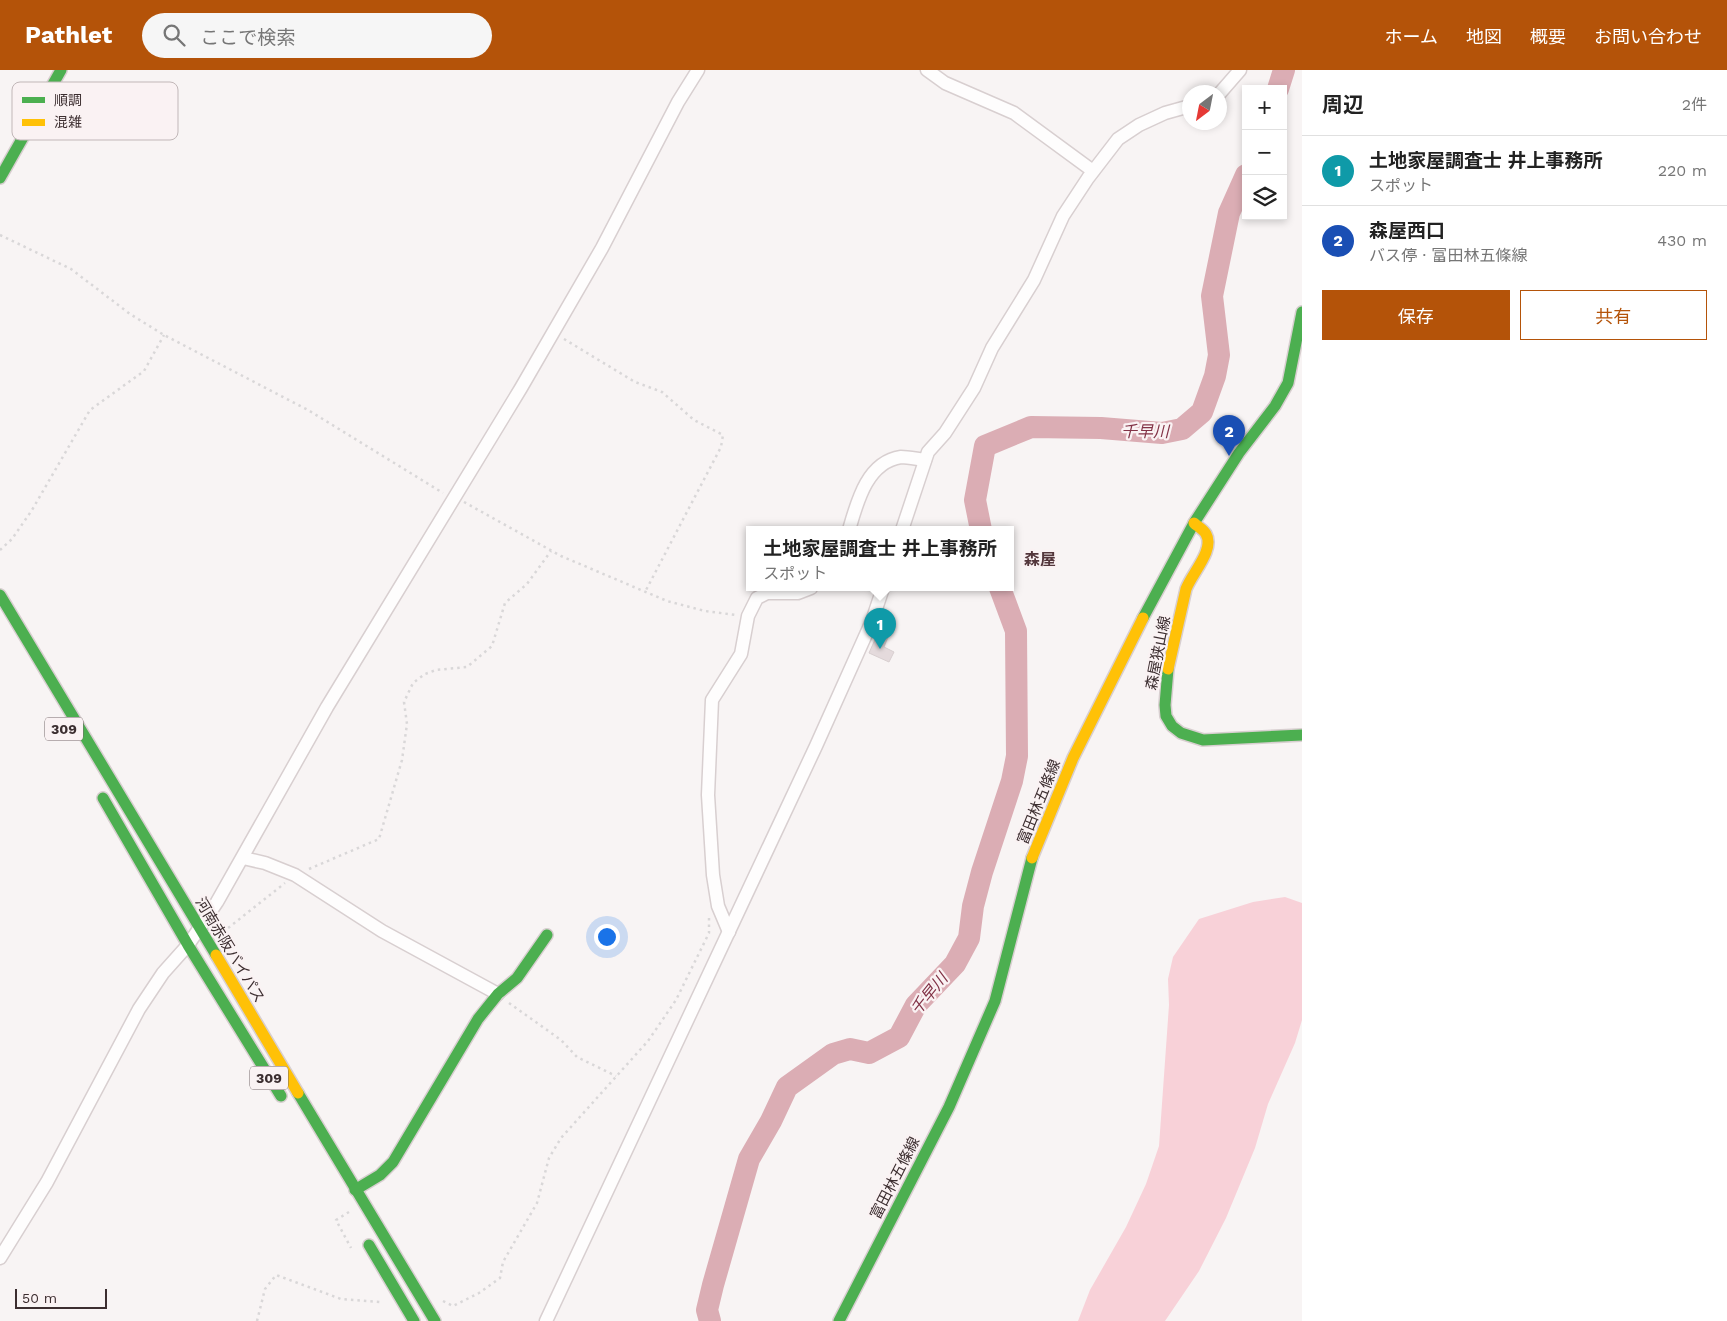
<!DOCTYPE html>
<html lang="ja">
<head>
<meta charset="utf-8">
<style>
	body { margin:0; font-family:"Work Sans","Noto Sans JP",sans-serif; background:#f6f6f6; color:#222 }
	.controls { position:absolute; right:15px; top:15px; display:grid; overflow:hidden; border-radius:0px; box-shadow:0 2px 8px #0003 }
	.controls button { width:45px; height:45px; display:grid; place-items:center; padding:0; border:0; border-bottom:1px solid #e0e0e0; background:#fff; color:#222; font:25px sans-serif }
	.compass { position:absolute; left:1182px; top:15px; width:45px; height:45px; border-radius:50%; background:#fff; box-shadow:0 2px 8px #0003; rotate:212deg }
	.scale { position:absolute; left:15px; bottom:12px; width:92px; box-sizing:border-box; padding-left:5px; border:2px solid #3c2e30; border-top:0; font-size:14px; line-height:18px; white-space:nowrap; color:#3c2e30; -webkit-text-stroke:4px #faf2f3; paint-order:stroke }
	.you { position:absolute; left:606px; top:866px; width:18px; height:18px; margin:-12px; border:4px solid #fff; border-radius:50%; background:#1a73e8; box-shadow:0 0 0 8px #1a73e833 }
	.badge { display:grid; place-items:center; width:32px; height:32px; border-radius:50%; background:#b45309; color:#fff; font-size:16px; font-weight:700 }
	.pin { position:absolute; translate:-50% -41px; filter:drop-shadow(0 1px 2px #0008) }
	.pin::after { content:''; position:absolute; top:26px; width:18px; height:15px; background:inherit; clip-path:polygon(0 0,100% 0,50% 100%) }
	.popup { position:absolute; left:746px; top:456px; width:268px; height:65px; box-sizing:border-box; display:grid; place-content:center; border-radius:0px; background:#fff; filter:drop-shadow(0 1px 4px #0005); font-size:16px; white-space:nowrap; color:#767676 }
	.popup b { font-size:19px; color:#222 }
	.popup::after { content:''; position:absolute; left:50%; top:100%; margin-left:-10px; border:10px solid transparent; border-top-color:#fff }
	.list { margin:0; padding:0; list-style:none }
	h2 { display:flex; justify-content:space-between; align-items:center; height:65px; margin:0; padding:0 20px; font-size:21px }
	h2 small { font-size:16px; font-weight:400; color:#767676 }
	.list li { display:grid; grid-template-columns:32px 1fr auto; gap:15px; align-items:center; box-sizing:border-box; height:70px; padding:0 20px; border-top:1px solid #e0e0e0 }
	.list b { display:block; font-size:19px; white-space:nowrap }
	.list p { margin:0; font-size:16px; white-space:nowrap; color:#767676 }
	.list em { font-size:16px; font-style:normal; color:#767676 }
	.actions { display:flex; gap:10px; padding:15px 20px }
	.actions a { flex:1; padding:11px 0; border:1px solid #b45309; border-radius:0px; text-align:center; font-size:18px; color:#b45309 }
	.actions .main { background:#b45309; color:#fff }
	.icon { flex:none; width:28px; height:28px; fill:none; stroke:currentColor; stroke-width:2; stroke-linecap:round; stroke-linejoin:round }
	.map { position:relative; flex:none; width:1302px; height:1251px; overflow:hidden }
	header { display:flex; align-items:center; gap:30px; box-sizing:border-box; height:70px; padding:0 25px; background:#b45309; color:#fff }
	header strong { font-size:24px }
	nav { display:flex; gap:28px; margin-inline-start:auto; font-size:18px }
	.search { width:350px; height:45px; background:#f6f6f6; display:flex; align-items:center; gap:12px; box-sizing:border-box; padding:0 18px; border-radius:28px; color:#767676; font-size:19px }
	main { display:flex }
	aside { flex:1; background:#fff }
	.map>svg:first-child { display:block }
	.green { fill:#f8d1d8 }
	.lines { fill:none; stroke-linecap:round; stroke-linejoin:round }
	.river { stroke:#dbadb4; stroke-width:22 }
	.building { fill:#e4dadc; stroke:#d8cfd0 }
	.street-casing { stroke:#d8cfd0; stroke-width:15 }
	.fast-casing { stroke:#d8cfd0; stroke-width:14 }
	.slow-casing { stroke:#d8cfd0; stroke-width:14 }
	.path { stroke:#d9d7d8; stroke-width:2.5; stroke-dasharray:2.5 4; stroke-linecap:butt }
	.street { stroke:#fefdfd; stroke-width:12 }
	.fast { stroke:#4caf50; stroke-width:11 }
	.slow { stroke:#ffc107; stroke-width:11 }
	.labels { text-anchor:middle; dominant-baseline:central; stroke-width:4.5; stroke-linejoin:round; paint-order:stroke }
	.shield { fill:#faf2f3; stroke:#75696a; stroke-width:1 }
	.shield-label { font-size:14px; font-weight:bold; fill:#3c2e30 }
	.street-label { font-size:15px; fill:#3c2e30; stroke:#faf2f3 }
	.water-label { font-size:16px; font-style:italic; fill:#823246; stroke:#faf2f3 }
	.neighbourhood-label { font-size:16px; font-weight:bold; fill:#53363b; stroke:#faf2f3 }
	.key { fill:#faf2f3; stroke:#c1b7b8; stroke-width:1 }
	.key-label { font-size:14px; fill:#3c2e30 }
</style>
</head>
<body>
<header>
<strong>Pathlet</strong>
<div class="search"><svg class="icon" aria-label="search" viewBox="0 0 24 24"><circle cx="10" cy="10" r="6"/><path d="M15 15l6 6"/></svg>ここで検索</div>
<nav><a>ホーム</a><a>地図</a><a>概要</a><a>お問い合わせ</a></nav>
</header>
<main>
<div class="map">
<svg width="1302" height="1251" viewBox="0 0 1302 1251">
	<rect width="100%" height="100%" fill="#f8f4f4"/>
	<path class="green" d="M1285 827 1302 833V950L1295 973 1268 1034 1255 1078 1226 1148 1199 1201 1165 1251H1078L1090 1220 1126 1157 1146 1114 1159 1076 1169 935 1168 909 1173 887 1199 849 1253 832Z"/>
	<g class="lines">
		<g class="river">
			<path d="M1278 19 1284 0"/>
			<path d="M981 460 975 430 985 376 1031 357 1101 358 1162 363 1182 359 1202 342 1215 306 1219 285 1212 226 1229 143 1246 105"/>
			<path d="M710 1251 707 1240 713 1215 749 1089 771 1051 787 1017 833 984 850 979 869 983 899 967 916 935 955 894 969 868 973 836 982 802 1012 711 1017 686 1016 561 1000 518"/>
		</g>
	</g>
	<path class="building" d="M878 563 888 567 884 577 894 582 889 592 869 583Z"/>
	<g class="lines">
		<g class="street-casing">
			<g id="street">
				<path d="M927 0 945 13 1014 43 1093 101"/>
				<path d="M1220 23 1240 0"/>
				<path d="M849 460C857 432 867 392 901 387 908 387 917 389 925 390"/>
				<path d="M902 460 928 382 945 363 974 318 992 278 1034 210 1063 146 1088 108 1118 69 1139 55 1165 43 1190 36"/>
				<path d="M243 788 265 793 295 805 382 861 498 924"/>
				<path d="M729 862 718 836 713 805 708 725 712 630 741 584 748 546 757 528 767 523H798L811 518"/>
				<path d="M0 1188 47 1112 139 939 163 903 188 875 217 832 327 637 521 318 602 178 678 32 698 0"/>
				<path d="M546 1251 816 676 872 551 883 518"/>
			</g>
		</g>
		<g class="fast-casing">
			<g id="fast">
				<path d="M0 108 61 0"/>
				<path d="M0 525 216 885"/>
				<path d="M1143 548 1194 453 1239 383 1275 336 1288 313 1302 242"/>
				<path d="M1168 599 1165 635 1166 646 1172 656 1181 663 1203 670 1302 665"/>
				<path d="M103 728 188 875 281 1026"/>
				<path d="M298 1023 435 1251"/>
				<path d="M355 1120 380 1105 393 1092 478 949 498 924 517 908 547 865"/>
				<path d="M369 1175 414 1251"/>
				<path d="M839 1251 949 1037 995 931 1032 788"/>
			</g>
		</g>
		<g class="slow-casing">
			<g id="slow">
				<path d="M1168 599 1186 519C1192 503 1215 480 1206 464 1204 460 1197 456 1194 453"/>
				<path d="M1032 788 1073 688 1143 548"/>
				<path d="M216 885 298 1023"/>
			</g>
		</g>
		<g class="path">
			<path d="M0 165 71 199 130 244 164 265 308 340 443 423"/>
			<path d="M564 269 635 312 662 322 694 350 723 365 721 377 645 522"/>
			<path d="M464 432 561 486 667 531 705 541 736 545"/>
			<path d="M0 480 12 469 32 440 90 340 144 301 164 265"/>
			<path d="M309 799 379 769 402 690 407 654 404 632 413 613 425 604 436 600 467 597 492 576 505 533 527 514 551 481"/>
			<path d="M223 862 285 813"/>
			<path d="M509 933 561 970 577 987 616 1006"/>
			<path d="M349 1142 336 1150 351 1178"/>
			<path d="M443 1231 453 1236 479 1223 500 1208 503 1192 537 1133 549 1088 561 1068 648 971 676 930 709 863V848"/>
			<path d="M257 1251 265 1219 276 1205 341 1229 380 1232 379 1229"/>
		</g>
		<use href="#street" class="street"/>
		<use href="#fast" class="fast"/>
		<use href="#slow" class="slow"/>
	</g>
	<g class="labels">
		<g class="shield">
			<rect x="45" y="647.5" width="38" height="23" rx="4"/>
			<rect x="250" y="996.5" width="38" height="23" rx="4"/>
		</g>
		<g class="shield-label">
			<text x="64" y="659">309</text>
			<text x="269" y="1008">309</text>
		</g>
		<g class="street-label">
			<text transform="translate(1158 583) rotate(-79)">森屋狭山線</text>
			<text transform="translate(1039 732) rotate(-68)">富田林五條線</text>
			<text transform="translate(230 880) rotate(59)">河南赤阪バイパス</text>
			<text transform="translate(895 1108) rotate(-63)">富田林五條線</text>
		</g>
		<g class="water-label">
			<text x="1145" y="361">千早川</text>
			<text transform="translate(929 924) rotate(-51)">千早川</text>
		</g>
		<g class="neighbourhood-label">
			<text x="1040" y="489">森屋</text>
		</g>
	</g>
	<rect x="12" y="12" width="166" height="58" rx="8" class="key"/>
	<rect x="22" y="27" width="23" height="6" fill="#4caf50"/>
	<rect x="22" y="49" width="23" height="7" fill="#ffc107"/>
	<g class="key-label">
		<text x="54" y="35">順調</text>
		<text x="54" y="57">混雑</text>
	</g>
</svg>
<div class="controls">
<button>+</button>
<button>−</button>
<button><svg class="icon" aria-label="layers" viewBox="0 0 24 24"><path d="M12 4l9 5-9 5-9-5zM3 14l9 5 9-5"/></svg></button>
</div>
<svg class="compass" viewBox="-18 -18 36 36"><path d="M0-13l5 13h-10z" fill="#e53935"/><path d="M0 13l5-13h-10z" fill="#767676"/></svg>
<div class="scale">50 m</div>
<div class="you"></div>
<div class="pin badge" style="left:880px;top:579px;background:#0f9aa8">1</div>
<div class="popup"><b>土地家屋調査士 井上事務所</b>スポット</div>
<div class="pin badge" style="left:1229px;top:386px;background:#1a4fb4">2</div>
</div>
<aside>
<h2>周辺<small>2件</small></h2>
<ul class="list">
<li><span class="badge" style="background:#0f9aa8">1</span><div><b>土地家屋調査士 井上事務所</b><p>スポット</p></div><em>220 m</em></li>
<li><span class="badge" style="background:#1a4fb4">2</span><div><b>森屋西口</b><p>バス停 · 富田林五條線</p></div><em>430 m</em></li>
</ul>
<div class="actions"><a class="main">保存</a><a>共有</a></div>
</aside>
</main>
</body>
</html>
